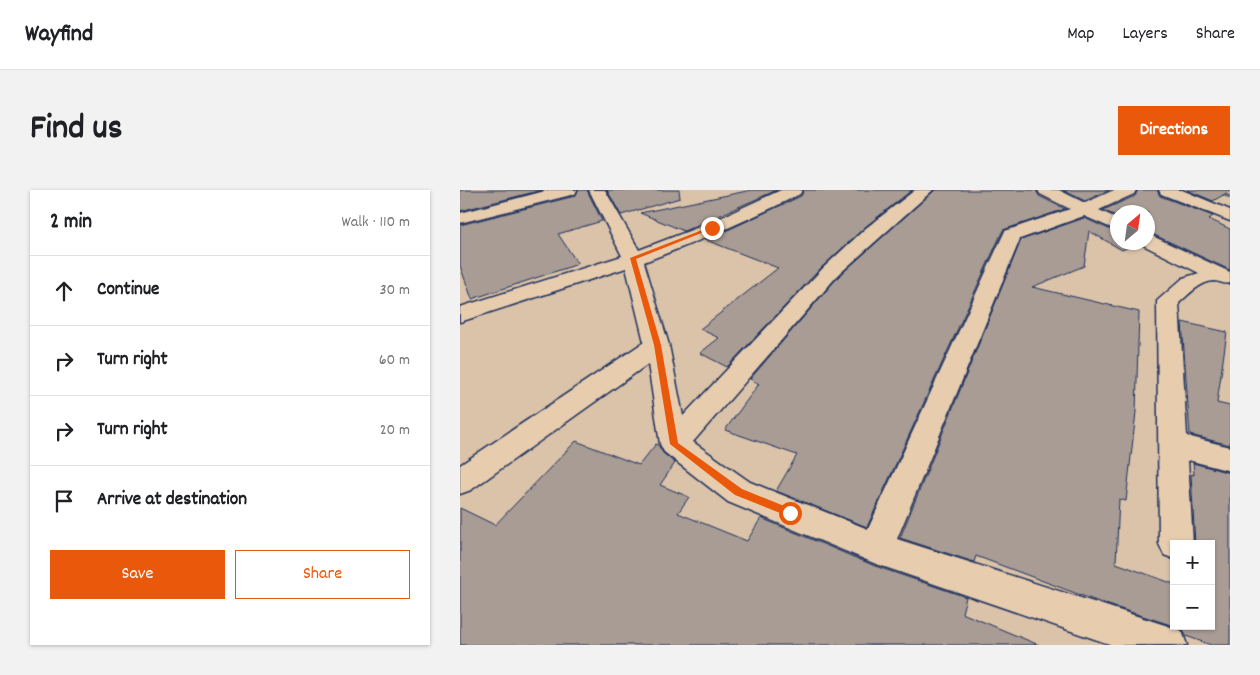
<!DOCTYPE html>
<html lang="en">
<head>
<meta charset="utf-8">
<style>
	body { margin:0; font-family:Dekko,sans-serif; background:#f2f2f2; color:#202124 }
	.controls { position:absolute; right:15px; bottom:15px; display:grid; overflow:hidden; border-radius:0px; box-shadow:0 1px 4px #0004 }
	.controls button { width:45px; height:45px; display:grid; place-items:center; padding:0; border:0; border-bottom:1px solid #e0e0e0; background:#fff; color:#202124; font:25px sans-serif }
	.compass { position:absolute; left:650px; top:15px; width:45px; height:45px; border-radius:50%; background:#fff; box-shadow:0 1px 4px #0004; rotate:29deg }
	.stop { position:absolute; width:15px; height:15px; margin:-11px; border:4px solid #ea580c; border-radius:50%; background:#fff }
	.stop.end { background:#ea580c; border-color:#fff; box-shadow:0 1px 5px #0008 }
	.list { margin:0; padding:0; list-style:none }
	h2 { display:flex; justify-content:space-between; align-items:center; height:65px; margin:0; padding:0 20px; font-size:21px }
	h2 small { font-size:16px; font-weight:400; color:#757577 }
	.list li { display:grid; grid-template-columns:32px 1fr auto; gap:15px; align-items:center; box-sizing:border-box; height:70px; padding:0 20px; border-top:1px solid #e0e0e0 }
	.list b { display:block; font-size:19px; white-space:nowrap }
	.list em { font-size:16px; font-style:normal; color:#757577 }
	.actions { display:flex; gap:10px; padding:15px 20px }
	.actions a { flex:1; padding:11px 0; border:1px solid #ea580c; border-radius:0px; text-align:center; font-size:18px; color:#ea580c }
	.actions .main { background:#ea580c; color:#fff }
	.icon { flex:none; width:28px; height:28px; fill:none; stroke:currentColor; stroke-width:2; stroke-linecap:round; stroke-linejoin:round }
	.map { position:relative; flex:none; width:770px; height:455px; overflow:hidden; border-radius:0px }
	header { display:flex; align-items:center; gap:30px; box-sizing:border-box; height:70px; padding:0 25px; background:#fff; border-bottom:1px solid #e0e0e0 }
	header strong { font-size:24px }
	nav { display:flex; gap:28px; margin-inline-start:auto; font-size:18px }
	.intro { display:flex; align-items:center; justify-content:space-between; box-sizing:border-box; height:120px; padding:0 30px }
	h1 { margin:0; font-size:35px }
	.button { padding:12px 22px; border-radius:0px; background:#ea580c; color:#fff; font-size:18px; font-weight:700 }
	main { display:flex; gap:30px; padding:0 30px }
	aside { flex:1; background:#fff; border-radius:0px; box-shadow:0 1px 4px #0004 }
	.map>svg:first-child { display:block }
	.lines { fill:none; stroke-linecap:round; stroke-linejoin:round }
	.stream { fill:#64677a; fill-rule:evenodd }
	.building { fill:#a89c95; stroke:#1b2f5e }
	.minor-casing { stroke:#1b2f5e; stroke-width:3 }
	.minor { fill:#e7cdae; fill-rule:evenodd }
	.route { fill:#ea580c }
</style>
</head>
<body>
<header>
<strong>Wayfind</strong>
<nav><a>Map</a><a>Layers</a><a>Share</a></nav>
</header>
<div class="intro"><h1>Find us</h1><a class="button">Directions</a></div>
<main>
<aside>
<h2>2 min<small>Walk · 110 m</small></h2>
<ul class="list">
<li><svg class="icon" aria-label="ahead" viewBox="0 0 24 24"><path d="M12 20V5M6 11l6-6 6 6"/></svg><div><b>Continue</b></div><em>30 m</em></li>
<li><svg class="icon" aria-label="right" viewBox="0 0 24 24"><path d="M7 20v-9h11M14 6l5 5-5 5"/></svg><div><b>Turn right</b></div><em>60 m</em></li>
<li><svg class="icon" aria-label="right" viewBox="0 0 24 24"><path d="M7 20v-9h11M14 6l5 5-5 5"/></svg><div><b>Turn right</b></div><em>20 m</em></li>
<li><svg class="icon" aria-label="arrive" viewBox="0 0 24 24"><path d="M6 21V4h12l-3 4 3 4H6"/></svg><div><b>Arrive at destination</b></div></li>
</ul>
<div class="actions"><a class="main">Save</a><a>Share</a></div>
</aside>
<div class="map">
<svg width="770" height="455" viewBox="0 0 770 455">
	<rect width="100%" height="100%" fill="#dbc3a9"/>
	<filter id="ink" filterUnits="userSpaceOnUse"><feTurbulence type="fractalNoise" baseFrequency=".02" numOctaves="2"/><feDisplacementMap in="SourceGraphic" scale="10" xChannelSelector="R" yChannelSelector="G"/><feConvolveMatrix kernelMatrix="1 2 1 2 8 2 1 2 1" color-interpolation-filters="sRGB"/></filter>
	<g filter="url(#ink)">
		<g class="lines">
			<path class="stream" d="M749 0H758L770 5V9Z"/>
		</g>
		<g class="building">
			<path d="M0 0H82L0 21Z"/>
			<path d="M119 0H127L142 31 98 44 118 74 12 109 0 76V35L115 6Z"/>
			<path d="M147 0H219L220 8 161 25Z"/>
			<path d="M292 0H317L224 41 180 23Z"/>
			<path d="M344 0H452L405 37 362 77 267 177 240 163 259 148 240 139 318 78 246 50 341 6Z"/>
			<path d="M475 0H576L579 6 605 19 543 40 407 337 316 301 337 265 265 240 299 194 290 189 378 87Z"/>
			<path d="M603 0H649L625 11Z"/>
			<path d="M678 0H697L700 6 753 26 749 29 770 39V80L688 42V22H658V27L643 20 675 6Z"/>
			<path d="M727 0H770V1L753 11Z"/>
			<path d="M624 28 658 43V52L678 53 662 60 629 41 624 76 572 97 679 122 676 222 666 311 659 309 656 373 714 394V436L639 412 516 366 514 372 440 348 561 50Z"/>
			<path d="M722 132 767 142 757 213 770 216V255L730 245Z"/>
			<path d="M116 251 179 275 196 254 198 255 203 263 215 273 200 295 229 307 218 323 287 351 301 328 415 376 506 407 502 423 579 455H0V318L35 335Z"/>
			<path d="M733 273 770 283V455H751L726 446 723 439 714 436H751V354H735L731 284 734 285Z"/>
		</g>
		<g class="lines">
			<g class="minor-casing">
				<g id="minor">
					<path d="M89 0H117L115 4 0 33V23Z"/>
					<path d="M129 0H145L179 60 247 34 321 0H342L340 4C289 30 238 52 184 72L209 155 223 226 363 78 406 38 455 0H473L377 86 233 252 290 292 408 339 543 45 545 41 610 19 580 4 578 0H599L625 13 654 0H676L674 4 639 20 658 29V41L624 26 560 49 437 349 708 436 722 441 727 455H652L416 374 268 312 204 262 200 254 188 174 11 300 0 304V275L184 152 166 78 0 132V117L162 66Z"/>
					<path d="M699 0H722L770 20V31L701 4Z"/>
					<path d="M688 44 770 82V93C764 95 760 91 754 91 740 92 729 104 719 113L727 246 770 257V281L728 270 733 354H714V369L704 365 699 354 697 111 723 88 739 83 681 54 680 52H688Z"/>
				</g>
			</g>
			<use href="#minor" class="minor"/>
		</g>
	</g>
	<path class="route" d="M250 37 254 38 176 69 201 155 218 253 282 299 334 320 335 323 330 327 275 305 210 254 194 155 170 68Z"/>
</svg>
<div class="controls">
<button>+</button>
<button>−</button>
</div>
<svg class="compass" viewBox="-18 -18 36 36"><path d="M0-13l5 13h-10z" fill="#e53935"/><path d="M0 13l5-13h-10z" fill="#757577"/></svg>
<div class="stop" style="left:330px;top:323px"></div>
<div class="stop end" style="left:252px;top:38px"></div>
</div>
</main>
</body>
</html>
